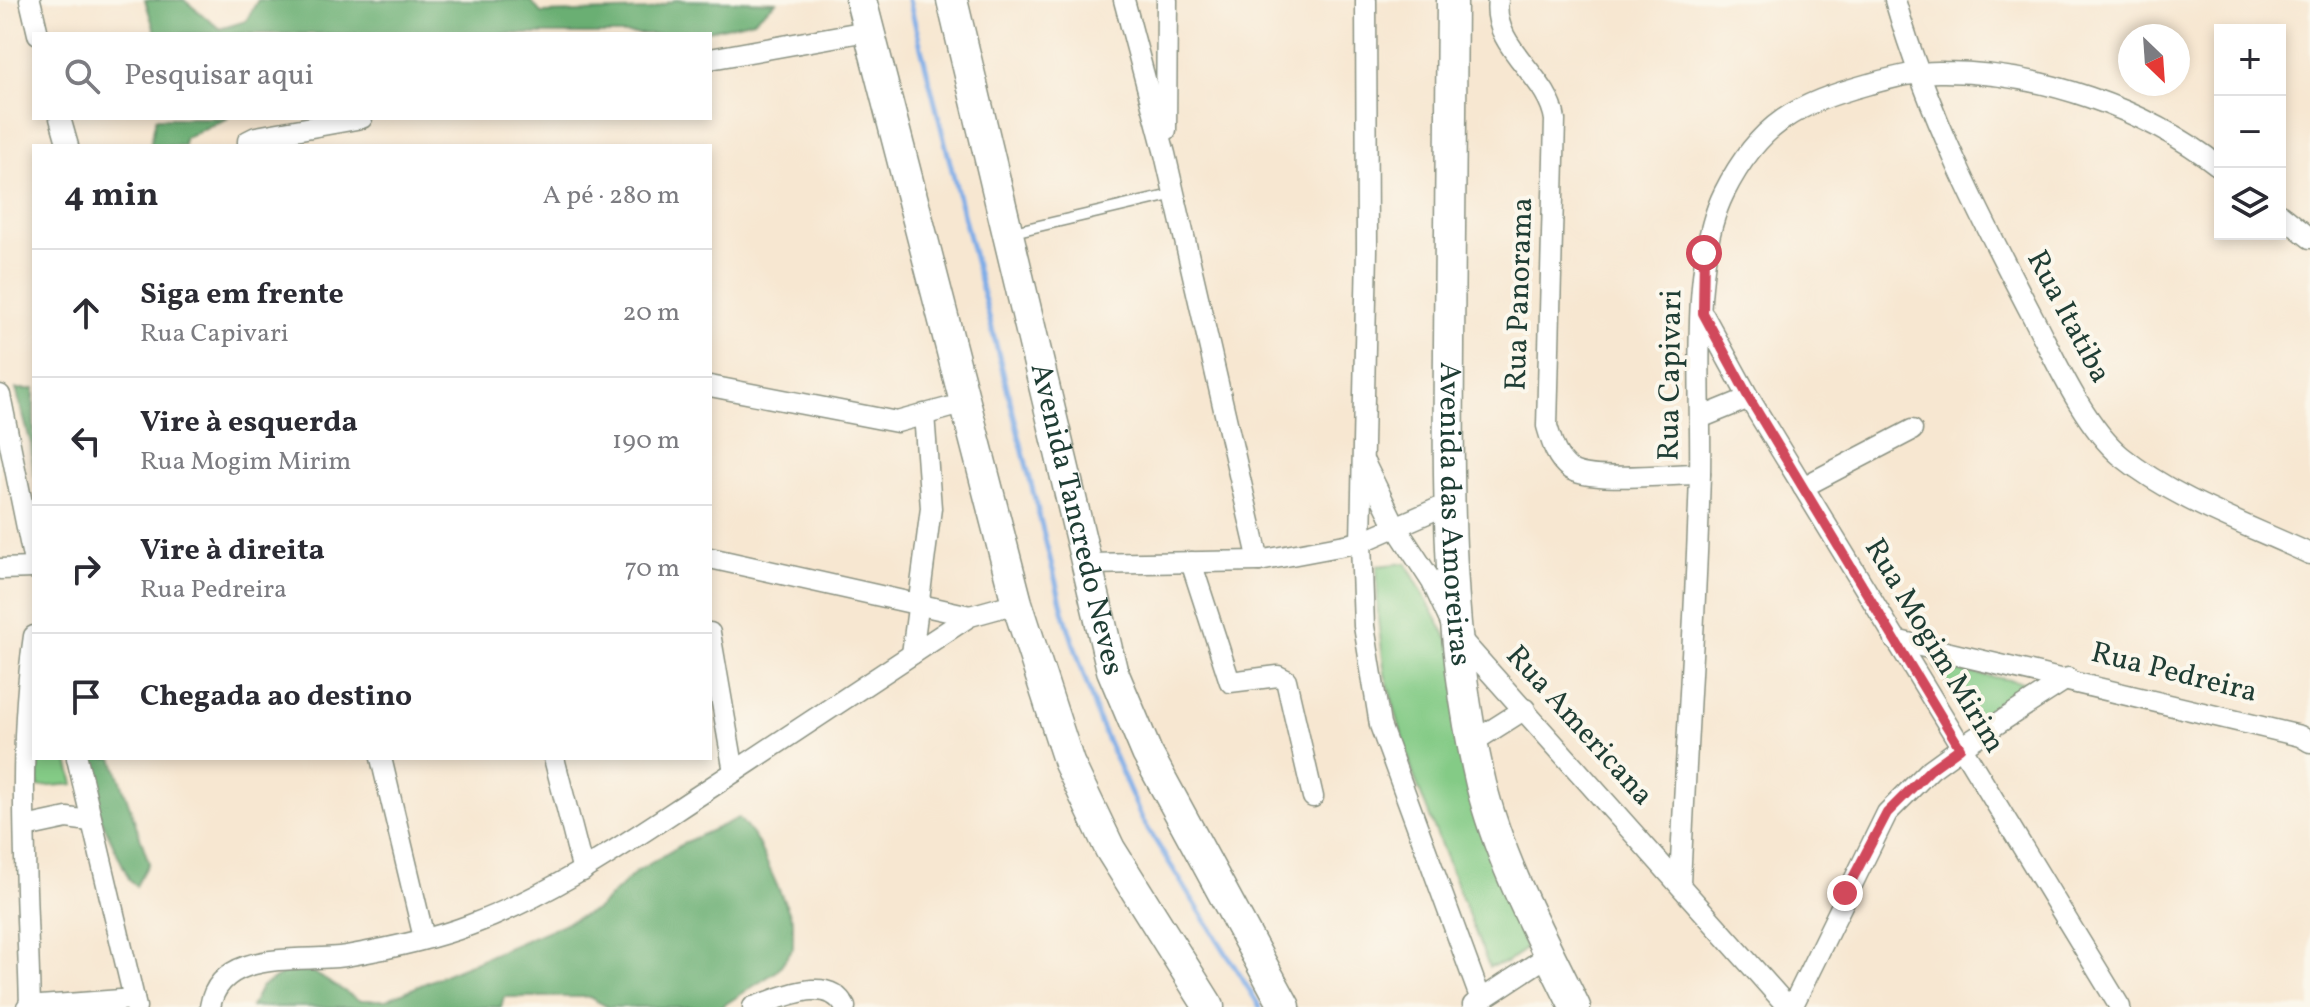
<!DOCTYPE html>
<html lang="pt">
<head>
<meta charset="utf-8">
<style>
	body { margin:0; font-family:Vollkorn,serif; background:#f7f7f7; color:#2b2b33 }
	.controls { position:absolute; right:24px; top:24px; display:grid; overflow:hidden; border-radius:0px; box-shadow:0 4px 12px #0003 }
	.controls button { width:72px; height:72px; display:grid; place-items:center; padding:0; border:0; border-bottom:2px solid #e1e1e2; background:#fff; color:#2b2b33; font:40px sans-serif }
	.compass { position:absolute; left:2118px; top:24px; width:72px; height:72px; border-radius:50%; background:#fff; box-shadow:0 4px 12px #0003; rotate:155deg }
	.stop { position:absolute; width:24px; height:24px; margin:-18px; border:6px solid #d1495b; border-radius:50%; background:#fff }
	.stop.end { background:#d1495b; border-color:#fff; box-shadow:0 2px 8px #0008 }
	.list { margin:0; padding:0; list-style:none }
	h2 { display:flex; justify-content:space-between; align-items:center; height:104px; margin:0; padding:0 32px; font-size:34px }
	h2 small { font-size:26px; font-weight:400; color:#7c7c81 }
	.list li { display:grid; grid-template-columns:52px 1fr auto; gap:24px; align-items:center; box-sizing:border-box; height:128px; padding:0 32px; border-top:2px solid #e1e1e2 }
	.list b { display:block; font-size:30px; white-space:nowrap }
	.list p { margin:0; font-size:26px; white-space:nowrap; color:#7c7c81 }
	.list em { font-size:26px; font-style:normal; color:#7c7c81 }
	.icon { flex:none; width:44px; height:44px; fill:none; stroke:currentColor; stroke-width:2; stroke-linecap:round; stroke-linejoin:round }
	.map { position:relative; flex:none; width:2310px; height:1007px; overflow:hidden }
	.search { position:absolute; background:#fff; box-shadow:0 4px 12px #0003; left:32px; top:32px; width:680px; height:88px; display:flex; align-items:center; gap:20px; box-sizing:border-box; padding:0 28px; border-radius:0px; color:#7c7c81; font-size:30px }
	.panel { position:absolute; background:#fff; box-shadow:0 4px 12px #0003; left:32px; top:144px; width:680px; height:616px; border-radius:0px }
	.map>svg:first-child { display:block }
	.green { fill:#84cb86; stroke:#52845d; stroke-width:2 }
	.forest { fill:#6baf73; stroke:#457654; stroke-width:2 }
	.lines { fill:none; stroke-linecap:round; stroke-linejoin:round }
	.stream { stroke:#7dace7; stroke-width:5 }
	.lane-casing { stroke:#8b9282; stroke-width:13 }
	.street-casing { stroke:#8b9282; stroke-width:23 }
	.secondary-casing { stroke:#8b9282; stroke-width:33 }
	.lane { stroke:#fff; stroke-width:10 }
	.street { stroke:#fff; stroke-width:20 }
	.secondary { stroke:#fff; stroke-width:30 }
	.route { stroke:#d1495b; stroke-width:10 }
	.labels { text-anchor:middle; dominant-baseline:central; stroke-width:8; stroke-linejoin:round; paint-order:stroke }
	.street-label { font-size:30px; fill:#1f3d34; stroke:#fbf7ec }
</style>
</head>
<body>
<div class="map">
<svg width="2310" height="1007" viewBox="0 0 2310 1007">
	<rect width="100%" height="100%" fill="#fbf7ec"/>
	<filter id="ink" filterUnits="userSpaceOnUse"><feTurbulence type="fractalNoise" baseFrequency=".0125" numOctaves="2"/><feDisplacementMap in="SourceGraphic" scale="16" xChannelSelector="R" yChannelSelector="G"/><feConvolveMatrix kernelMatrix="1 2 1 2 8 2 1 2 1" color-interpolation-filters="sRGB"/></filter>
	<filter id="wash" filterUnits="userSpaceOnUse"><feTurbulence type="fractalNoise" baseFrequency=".006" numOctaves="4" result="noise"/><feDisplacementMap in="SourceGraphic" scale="32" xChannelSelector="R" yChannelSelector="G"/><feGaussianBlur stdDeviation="1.8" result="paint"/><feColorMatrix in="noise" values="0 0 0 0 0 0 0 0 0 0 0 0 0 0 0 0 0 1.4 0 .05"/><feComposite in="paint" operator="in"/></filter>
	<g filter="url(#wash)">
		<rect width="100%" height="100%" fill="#f7e7d1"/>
		<g class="green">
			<path d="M1406 563 1456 654 1493 848 1525 949 1506 963 1489 967 1413 774 1385 674 1378 620 1377 566Z"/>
			<path d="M1935 667 2034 684 1977 722Z"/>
			<path d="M39 758H67L74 784 38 787Z"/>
		</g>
		<g class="forest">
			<path d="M145 0H184L220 29 246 21 258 0H530L541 13 649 10 675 0 776 2 754 20 696 34H156Z"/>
			<path d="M156 118H228L184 138V146H150Z"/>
			<path d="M16 389H34V476L31 444Z"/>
			<path d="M85 758H113L149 863 136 886 130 881 93 801Z"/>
			<path d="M739 818 757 841 793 921V948L777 971 721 1007H608L589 997H504L501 1007H251L261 987 286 972H312L359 1000H386L596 910 636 872 688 841Z"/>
		</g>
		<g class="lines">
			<path class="stream" d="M909 0 1064 614 1099 721 1143 821 1260 1007"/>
		</g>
	</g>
	<g filter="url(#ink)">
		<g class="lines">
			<g class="lane-casing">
				<path id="lane" d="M1009 233 1175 194"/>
			</g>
			<g class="street-casing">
				<g id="street">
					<path d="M30 0 38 34"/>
					<path d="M1124 0 1165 154 1259 561"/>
					<path d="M1366 0 1367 249 1361 542 1364 626 1380 725 1481 1000"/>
					<path d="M1498 0C1491 49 1549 75 1555 120L1547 426C1552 443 1556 458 1570 469 1589 483 1673 474 1700 474"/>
					<path d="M1895 0C1929 117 1980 216 2036 323 2057 364 2086 427 2121 456 2175 500 2248 525 2310 554"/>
					<path d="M710 59 867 31"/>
					<path d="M60 118 68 146"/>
					<path d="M1166 130 1167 0"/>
					<path d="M248 146V141L256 137 362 118"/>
					<path d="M2280 214 2310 238"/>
					<path d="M1704 316 1749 398 2120 1007"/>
					<path d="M710 386 897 422 966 403"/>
					<path d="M0 395 34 562"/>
					<path d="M1700 418 1749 398"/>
					<path d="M1365 464 1396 527 1432 582 1456 634 1788 1007"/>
					<path d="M1803 487 1912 430"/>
					<path d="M710 558 970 616"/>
					<path d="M1191 562 1230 682 1278 676 1286 680 1313 797"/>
					<path d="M1086 564 1259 561 1361 542 1448 504"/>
					<path d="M0 569 34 568"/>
					<path d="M710 633 734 772"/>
					<path d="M1895 640 2300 736 2310 742"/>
					<path d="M912 654 931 508 924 414"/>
					<path d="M1473 742 1525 709"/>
					<path d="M77 758 136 1007"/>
					<path d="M381 758 424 938"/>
					<path d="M554 758 583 871"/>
					<path d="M25 827 67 818 90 821"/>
					<path d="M1680 884C1686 748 1696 611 1700 474 1702 394 1689 263 1724 193 1759 123 1797 104 1869 84 1895 77 1917 71 1944 72 2039 72 2145 108 2220 167"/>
					<path d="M1473 1005 1549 955"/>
					<path d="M27 1007 134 999"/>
					<path d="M30 1007C27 885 16 757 34 636"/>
					<path d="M210 1007C220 947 303 963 346 956 386 949 431 940 470 925 554 894 626 843 701 794 791 735 880 675 970 616L1017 603"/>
					<path d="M753 1007C780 999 828 973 845 1007"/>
					<path d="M1792 1007 1887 813 1931 769 1960 748 2068 678"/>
				</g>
			</g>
			<g class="secondary-casing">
				<g id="secondary">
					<path d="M861 0 1017 603 1069 763 1110 849 1209 1007"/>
					<path id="s1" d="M952 0 1112 670 1147 753 1285 1007"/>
					<path id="s2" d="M1452 0C1451 115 1450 230 1449 345 1448 492 1447 640 1481 784 1500 862 1540 935 1575 1007"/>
				</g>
			</g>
			<use href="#lane" class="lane"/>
			<use href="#street" class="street"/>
			<use href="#secondary" class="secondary"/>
		</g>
	</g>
	<g class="lines" filter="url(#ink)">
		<path class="route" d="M1704 253 1703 313 1749 398 1960 748 1931 769 1887 813 1845 893"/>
	</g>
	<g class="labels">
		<g class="street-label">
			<text transform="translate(1520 294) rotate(-88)">Rua Panorama</text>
			<text transform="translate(2068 317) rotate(62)">Rua Itatiba</text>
			<text transform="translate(1671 375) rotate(-89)">Rua Capivari</text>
			<text stroke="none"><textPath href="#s2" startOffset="514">Avenida das Amoreiras</textPath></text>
			<text stroke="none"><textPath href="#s1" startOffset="534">Avenida Tancredo Neves</textPath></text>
			<text transform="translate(1934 646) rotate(59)">Rua Mogim Mirim</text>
			<text transform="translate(2174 673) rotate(14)">Rua Pedreira</text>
			<text transform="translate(1579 726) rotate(48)">Rua Americana</text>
		</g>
	</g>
</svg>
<div class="controls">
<button>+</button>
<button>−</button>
<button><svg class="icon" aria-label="layers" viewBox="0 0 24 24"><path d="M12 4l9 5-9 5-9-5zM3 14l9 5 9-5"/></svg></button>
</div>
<svg class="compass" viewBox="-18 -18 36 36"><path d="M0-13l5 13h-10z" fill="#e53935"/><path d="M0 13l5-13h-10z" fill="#7c7c81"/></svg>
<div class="stop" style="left:1704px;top:253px"></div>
<div class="stop end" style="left:1845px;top:893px"></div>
<div class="search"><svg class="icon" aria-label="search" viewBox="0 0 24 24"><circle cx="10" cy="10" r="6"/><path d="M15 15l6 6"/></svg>Pesquisar aqui</div>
<section class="panel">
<h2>4 min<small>A pé · 280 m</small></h2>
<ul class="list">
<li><svg class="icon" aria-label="ahead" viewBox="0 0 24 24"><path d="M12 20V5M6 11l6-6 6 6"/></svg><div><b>Siga em frente</b><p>Rua Capivari</p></div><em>20 m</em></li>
<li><svg class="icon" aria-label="left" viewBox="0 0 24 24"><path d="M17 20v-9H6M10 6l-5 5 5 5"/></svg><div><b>Vire à esquerda</b><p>Rua Mogim Mirim</p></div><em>190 m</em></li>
<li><svg class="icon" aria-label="right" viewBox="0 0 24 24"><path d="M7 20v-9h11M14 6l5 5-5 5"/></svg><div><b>Vire à direita</b><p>Rua Pedreira</p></div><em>70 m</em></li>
<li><svg class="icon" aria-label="arrive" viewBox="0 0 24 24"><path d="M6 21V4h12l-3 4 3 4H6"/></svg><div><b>Chegada ao destino</b></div></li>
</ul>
</section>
</div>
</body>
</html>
